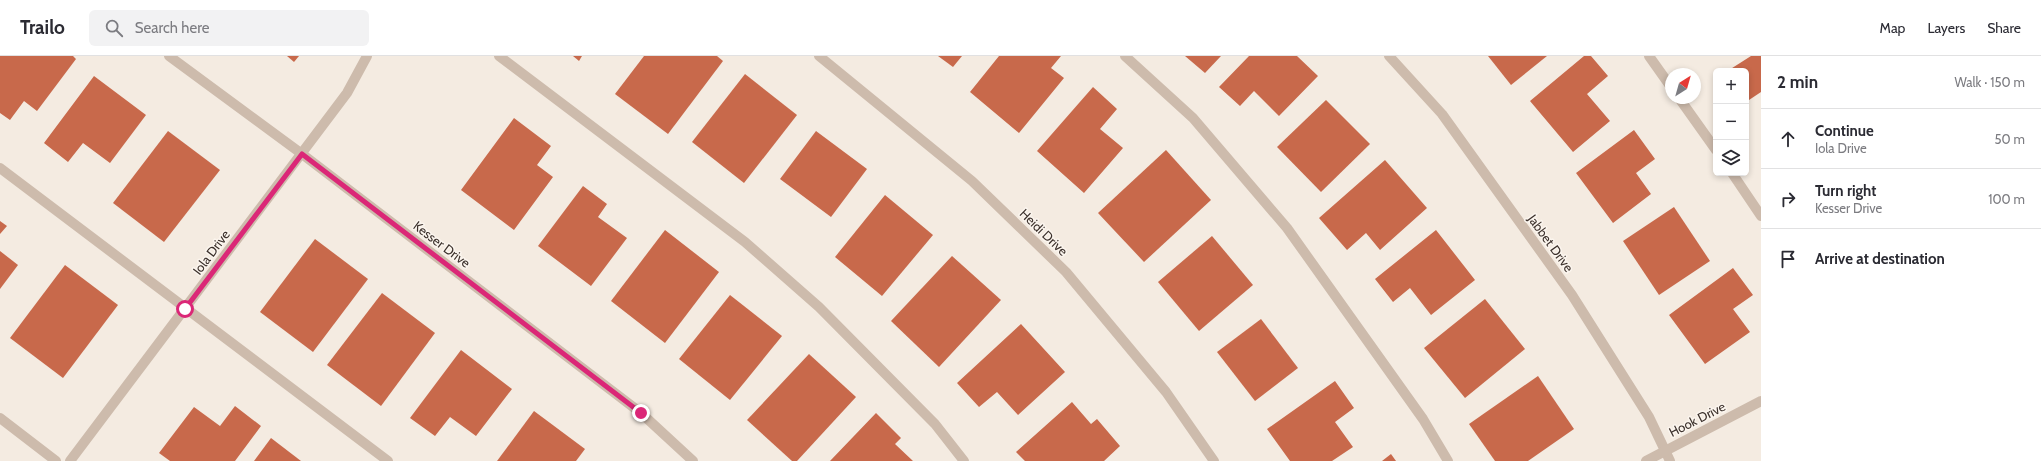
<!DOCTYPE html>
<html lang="en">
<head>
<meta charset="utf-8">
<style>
	body { margin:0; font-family:Cabin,sans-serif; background:#f2f2f3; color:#2b2b33 }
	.controls { position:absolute; right:12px; top:12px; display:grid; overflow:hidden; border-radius:6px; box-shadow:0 2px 6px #0003 }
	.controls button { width:36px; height:36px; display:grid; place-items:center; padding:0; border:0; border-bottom:1px solid #e1e1e2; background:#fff; color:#2b2b33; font:20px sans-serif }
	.compass { position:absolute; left:1665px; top:12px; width:36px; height:36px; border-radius:50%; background:#fff; box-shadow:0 2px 6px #0003; rotate:37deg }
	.stop { position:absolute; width:12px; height:12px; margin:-9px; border:3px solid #db2777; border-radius:50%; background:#fff }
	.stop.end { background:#db2777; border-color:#fff; box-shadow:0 1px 4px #0008 }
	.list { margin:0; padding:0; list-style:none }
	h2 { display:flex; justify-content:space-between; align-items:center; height:52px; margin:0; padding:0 16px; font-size:17px }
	h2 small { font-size:13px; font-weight:400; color:#7c7c81 }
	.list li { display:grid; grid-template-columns:26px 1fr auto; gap:12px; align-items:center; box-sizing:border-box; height:60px; padding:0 16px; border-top:1px solid #e1e1e2 }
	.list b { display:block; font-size:15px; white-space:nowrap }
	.list p { margin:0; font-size:13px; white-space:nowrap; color:#7c7c81 }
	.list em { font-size:13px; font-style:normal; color:#7c7c81 }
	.icon { flex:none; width:22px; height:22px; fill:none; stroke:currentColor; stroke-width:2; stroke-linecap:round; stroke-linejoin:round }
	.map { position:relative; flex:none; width:1761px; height:405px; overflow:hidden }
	header { display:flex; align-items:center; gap:24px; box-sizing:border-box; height:56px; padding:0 20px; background:#fff; border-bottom:1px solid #e1e1e2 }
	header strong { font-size:19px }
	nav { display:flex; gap:22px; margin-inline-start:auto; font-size:14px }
	.search { width:280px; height:36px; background:#f2f2f3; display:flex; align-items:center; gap:10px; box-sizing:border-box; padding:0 14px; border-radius:6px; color:#7c7c81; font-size:15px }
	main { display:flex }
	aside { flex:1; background:#fff }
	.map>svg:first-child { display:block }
	.building { fill:#c8694b }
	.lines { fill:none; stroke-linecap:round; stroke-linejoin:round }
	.service { stroke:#cdbbac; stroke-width:10 }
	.minor { stroke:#cdbbac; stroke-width:10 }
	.tertiary { stroke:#cdbbac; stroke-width:10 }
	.route { stroke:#db2777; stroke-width:5 }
	.labels { text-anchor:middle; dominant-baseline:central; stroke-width:3; stroke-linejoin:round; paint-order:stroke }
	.street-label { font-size:13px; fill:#3b302b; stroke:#fbf5ee }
</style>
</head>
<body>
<header>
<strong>Trailo</strong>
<div class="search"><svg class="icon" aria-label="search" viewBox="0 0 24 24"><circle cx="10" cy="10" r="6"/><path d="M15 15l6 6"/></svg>Search here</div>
<nav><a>Map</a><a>Layers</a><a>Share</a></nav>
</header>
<main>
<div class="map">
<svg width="1761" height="405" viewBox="0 0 1761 405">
	<rect width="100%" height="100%" fill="#f4ebe1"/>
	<g class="building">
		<path d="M0 0H73L76 3 37 55 24 45 10 64 0 57Z"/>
		<path d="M287 0H299L294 6Z"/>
		<path d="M573 0H582L579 5Z"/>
		<path d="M644 0H717L723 5 668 78 615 38Z"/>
		<path d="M938 0H962L953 11Z"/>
		<path d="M999 0H1061L1051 12 1064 22 1019 77 970 36Z"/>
		<path d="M1185 0H1221L1205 17Z"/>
		<path d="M1249 0H1297L1318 20 1279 60 1254 35 1240 50 1219 31Z"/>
		<path d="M1488 0H1547L1511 29Z"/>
		<path d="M1584 0H1591L1608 20 1587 38 1610 65 1573 96 1530 45Z"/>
		<path d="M1751 0H1761V36L1749 44 1746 40V15L1729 14Z"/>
		<path d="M745 18 797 59 744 127 692 86Z"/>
		<path d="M94 20 146 59 110 107 83 87 68 106 44 87Z"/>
		<path d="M1093 31 1117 53 1100 73 1123 92 1084 137 1037 95Z"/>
		<path d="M1326 44 1370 88 1321 136 1277 91Z"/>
		<path d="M514 62 551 90 537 109 553 121 514 174 461 134Z"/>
		<path d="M1634 74 1655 103 1636 117 1651 138 1613 167 1576 117Z"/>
		<path d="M168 75 220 114 164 186 113 147Z"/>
		<path d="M816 75 867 113 831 161 780 123Z"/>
		<path d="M1166 94 1211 144 1144 206 1098 157Z"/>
		<path d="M1385 104 1427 152 1380 194 1366 177 1347 194 1319 162Z"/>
		<path d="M583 130 607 148 598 161 627 182 591 230 538 190Z"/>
		<path d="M885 139 933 179 882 240 835 201Z"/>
		<path d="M1674 151 1710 205 1659 239 1623 185Z"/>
		<path d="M0 165 7 170 0 178Z"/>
		<path d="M665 174 719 216 665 287 611 245Z"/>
		<path d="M1436 174 1475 224 1431 259 1410 232 1393 246 1375 223Z"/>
		<path d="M1212 180 1253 229 1199 275 1158 226Z"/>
		<path d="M315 183 368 223 313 296 260 256Z"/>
		<path d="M0 195 18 209 0 233Z"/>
		<path d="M952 200 1001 244 939 311 891 265Z"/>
		<path d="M65 209 118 249 63 322 10 282Z"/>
		<path d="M1733 212 1753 239 1733 253 1750 276 1705 308 1669 259Z"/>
		<path d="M382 237 435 277 381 350 327 309Z"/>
		<path d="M730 239 782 280 730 344 679 303Z"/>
		<path d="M1485 243 1525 293 1465 342 1424 292Z"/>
		<path d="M1261 263 1298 312 1255 345 1217 296Z"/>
		<path d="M1021 268 1065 316 1018 359 997 336 979 351 957 327Z"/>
		<path d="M461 294 512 333 476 380 450 361 435 380 410 362Z"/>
		<path d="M809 298 856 341 797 405H792L747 364Z"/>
		<path d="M1538 320 1574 373 1528 405H1495L1469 368Z"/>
		<path d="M1335 325 1354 352 1335 366 1353 391 1332 405H1290L1267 373Z"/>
		<path d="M1072 346 1091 368 1097 363 1120 390 1104 405H1025L1016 396Z"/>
		<path d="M235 350 261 370 235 405H170L159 397 194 351 220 370Z"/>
		<path d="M534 355 585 393 576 405H497Z"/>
		<path d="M876 357 901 382 895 388 913 405H830Z"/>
		<path d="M271 382 301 405H254Z"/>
		<path d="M1391 398 1396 405H1382Z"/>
	</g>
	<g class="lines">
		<g class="service">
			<path d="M499 0 745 186 819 251 935 368 964 405"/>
			<path d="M1125 0 1193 62 1287 172 1423 363 1448 405"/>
			<path d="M1649 0 1671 31"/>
			<path d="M1679 42 1716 94"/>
			<path d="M0 112 388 405"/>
			<path d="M1732 117 1761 160"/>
		</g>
		<g class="minor">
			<path d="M169 0 302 98 641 357 693 405"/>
			<path d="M819 0 972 125 1066 216 1166 336 1214 405"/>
			<path d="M1389 0 1442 58 1572 239 1649 361 1670 405"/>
			<path d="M70 405 347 37 367 0"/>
			<path d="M1646 405 1761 345"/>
		</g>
		<path class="tertiary" d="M0 362 56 405"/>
	</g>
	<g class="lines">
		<path class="route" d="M185 253 302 98 641 357"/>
	</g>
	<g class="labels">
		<g class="street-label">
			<text transform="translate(1044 176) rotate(44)">Heidi Drive</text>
			<text transform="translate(1551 187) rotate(54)">Jabbet Drive</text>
			<text transform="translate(442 188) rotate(37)">Kesser Drive</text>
			<text transform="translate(211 196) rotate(-53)">Iola Drive</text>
			<text transform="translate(1697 363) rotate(-27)">Hook Drive</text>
		</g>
	</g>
</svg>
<div class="controls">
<button>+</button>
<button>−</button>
<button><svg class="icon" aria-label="layers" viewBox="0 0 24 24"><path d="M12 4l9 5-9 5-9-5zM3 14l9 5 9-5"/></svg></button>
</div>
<svg class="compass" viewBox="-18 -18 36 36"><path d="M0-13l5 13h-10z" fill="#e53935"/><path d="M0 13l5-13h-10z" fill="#7c7c81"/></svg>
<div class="stop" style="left:185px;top:253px"></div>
<div class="stop end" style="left:641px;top:357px"></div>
</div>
<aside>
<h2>2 min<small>Walk · 150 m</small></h2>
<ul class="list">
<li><svg class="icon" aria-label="ahead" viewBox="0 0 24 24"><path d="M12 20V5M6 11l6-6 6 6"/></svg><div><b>Continue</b><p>Iola Drive</p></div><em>50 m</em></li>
<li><svg class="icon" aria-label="right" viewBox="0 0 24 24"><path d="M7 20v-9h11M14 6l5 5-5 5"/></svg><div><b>Turn right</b><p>Kesser Drive</p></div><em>100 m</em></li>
<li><svg class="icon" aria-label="arrive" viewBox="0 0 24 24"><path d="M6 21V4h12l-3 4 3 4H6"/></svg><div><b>Arrive at destination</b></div></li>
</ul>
</aside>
</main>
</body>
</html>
